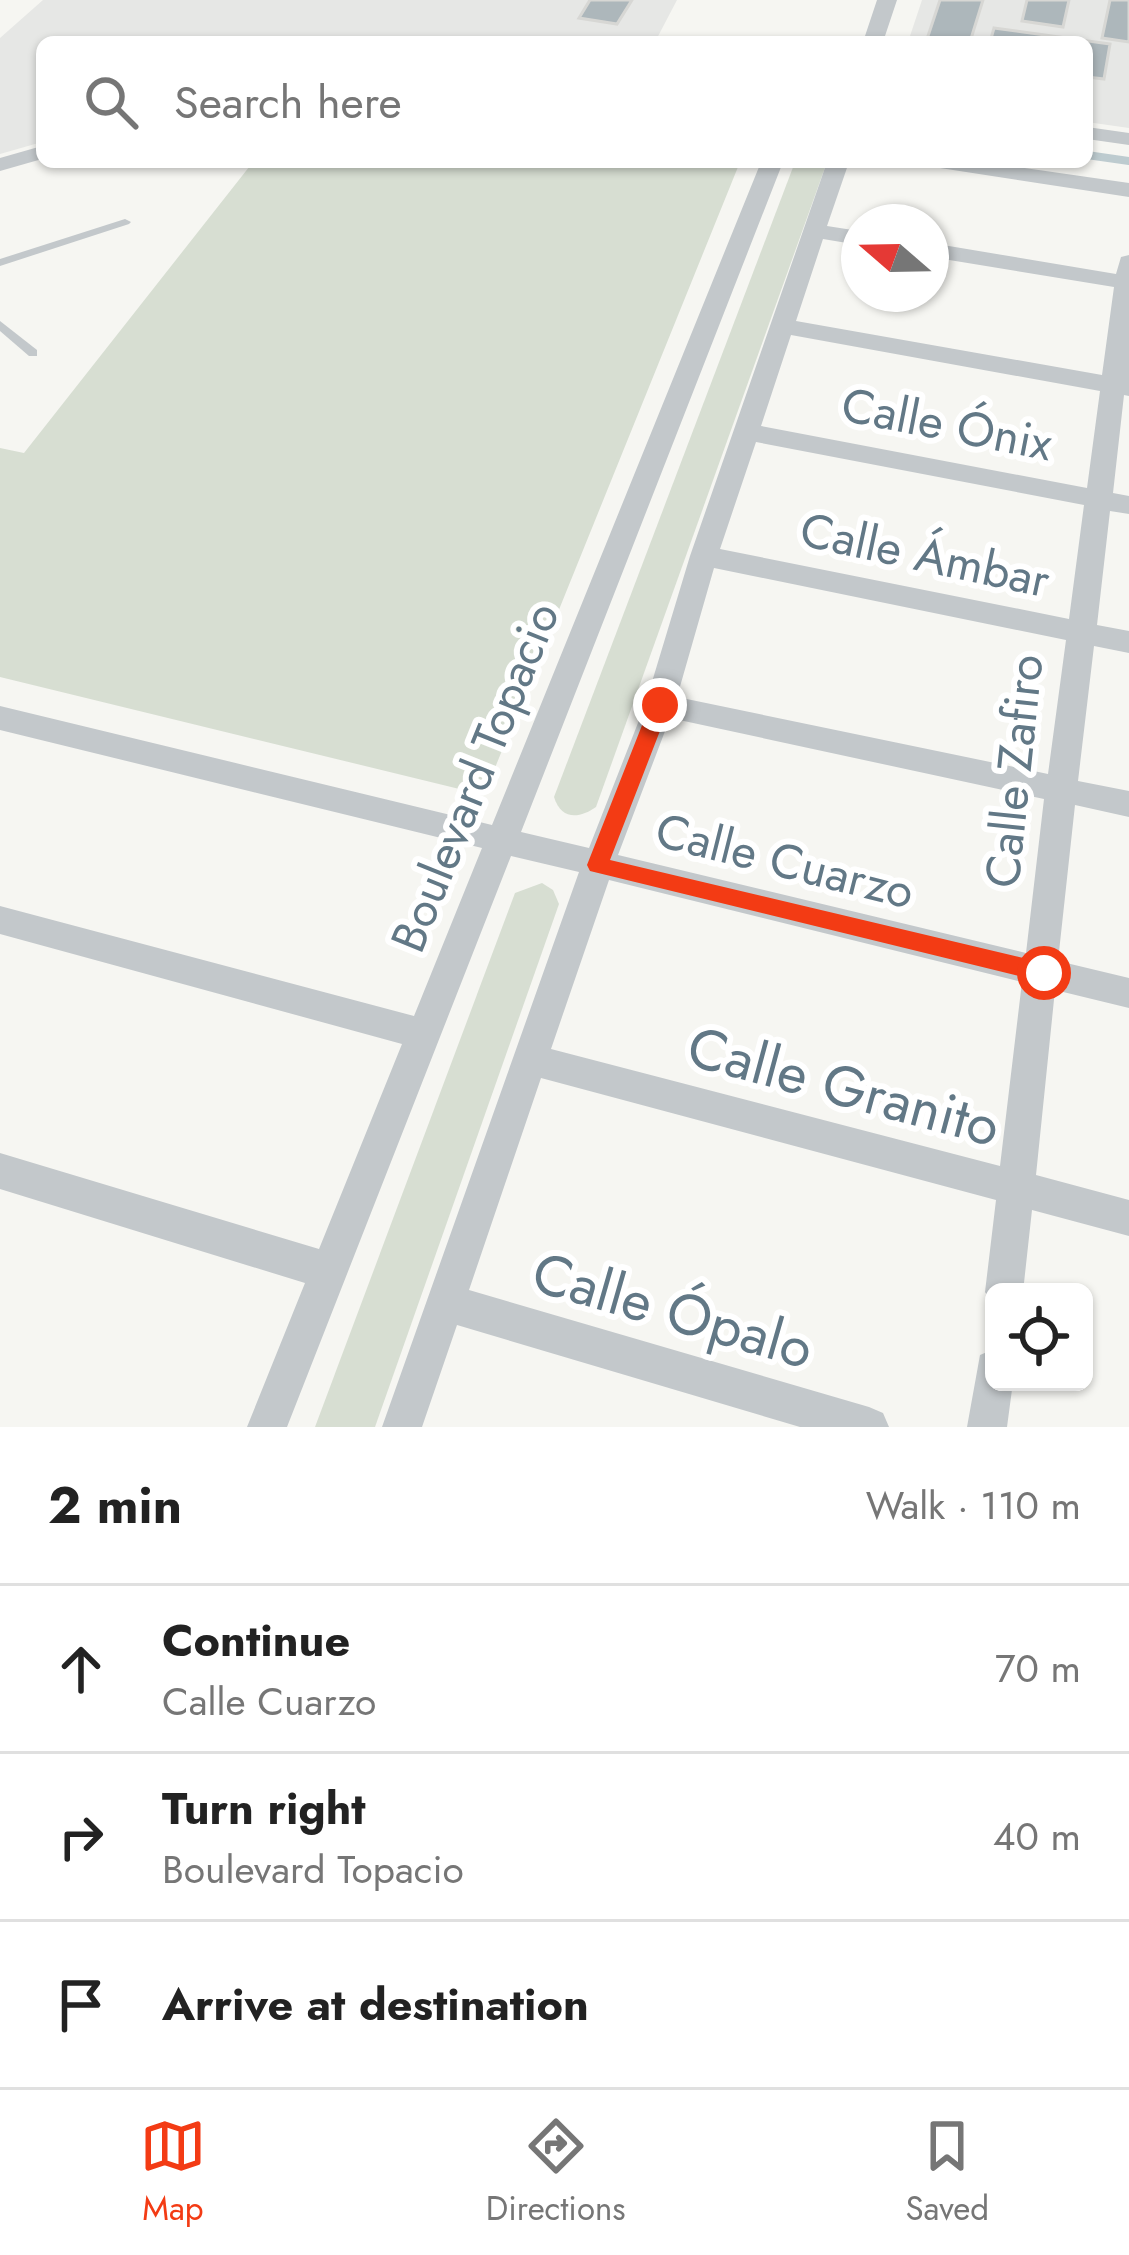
<!DOCTYPE html>
<html lang="en">
<head>
<meta charset="utf-8">
<style>
	body { margin:0; font-family:Jost,sans-serif; background:#f2f2f2; color:#222 }
	.controls { position:absolute; right:36px; bottom:36px; display:grid; overflow:hidden; border-radius:18px; box-shadow:0 3px 9px #0004 }
	.controls button { width:108px; height:108px; display:grid; place-items:center; padding:0; border:0; border-bottom:3px solid #e0e0e0; background:#fff; color:#222; font:60px sans-serif }
	.compass { position:absolute; left:841px; top:204px; width:108px; height:108px; border-radius:50%; background:#fff; box-shadow:0 3px 9px #0004; rotate:290deg }
	.stop { position:absolute; width:36px; height:36px; margin:-27px; border:9px solid #f33b14; border-radius:50%; background:#fff }
	.stop.end { background:#f33b14; border-color:#fff; box-shadow:0 3px 12px #0008 }
	.list { margin:0; padding:0; list-style:none }
	h2 { display:flex; justify-content:space-between; align-items:center; height:156px; margin:0; padding:0 48px; font-size:51px }
	h2 small { font-size:39px; font-weight:400; color:#767676 }
	.list li { display:grid; grid-template-columns:78px 1fr auto; gap:36px; align-items:center; box-sizing:border-box; height:168px; padding:0 48px; border-top:3px solid #e0e0e0 }
	.list b { display:block; font-size:45px; white-space:nowrap }
	.list p { margin:0; font-size:39px; white-space:nowrap; color:#767676 }
	.list em { font-size:39px; font-style:normal; color:#767676 }
	.icon { flex:none; width:66px; height:66px; fill:none; stroke:currentColor; stroke-width:2; stroke-linecap:round; stroke-linejoin:round }
	.map { position:relative; flex:none; width:1129px; height:1427px; overflow:hidden }
	.search { position:absolute; background:#fff; box-shadow:0 3px 9px #0004; left:36px; right:36px; top:36px; height:132px; display:flex; align-items:center; gap:30px; box-sizing:border-box; padding:0 42px; border-radius:18px; color:#767676; font-size:45px }
	.sheet { height:660px; background:#fff }
	nav { display:flex; justify-content:space-around; align-items:center; box-sizing:border-box; height:168px; border-top:3px solid #e0e0e0; background:#fff; font-size:33px; color:#767676 }
	nav a { display:grid; justify-items:center; gap:6px }
	nav .on { color:#f33b14 }
	.map>svg:first-child { display:block }
	.built { fill:#e6e7e5 }
	.green { fill:#d7ded2 }
	.lines { fill:none; stroke-linecap:round; stroke-linejoin:round }
	.stream { stroke:#bdcbcf; stroke-width:8 }
	.building { fill:#adb7bb; stroke:#d7d7d4; stroke-width:3 }
	.lane { fill:#c3c8cb; fill-rule:evenodd }
	.street { fill:#c3c8cb; fill-rule:evenodd }
	.route { fill:#f33b14 }
	.labels { text-anchor:middle; dominant-baseline:central; stroke-width:12; stroke-linejoin:round; paint-order:stroke }
	.street-label { font-size:48px; fill:#627886; stroke:#fff }
	.near-street-label { font-size:57px; fill:#627886; stroke:#fff }
</style>
</head>
<body>
<div class="map">
<svg width="1129" height="1427" viewBox="0 0 1129 1427">
	<rect width="100%" height="100%" fill="#f6f6f2"/>
	<g class="built">
		<path d="M43 0H677L655 42H42V142L0 154V38Z"/>
		<path d="M922 0H1129V128L1087 122V42H908Z"/>
	</g>
	<g class="green">
		<path d="M253 162H740L484 795 0 677V448L24 453Z"/>
		<path d="M795 162H827L596 807C579 819 561 820 554 797Z"/>
		<path d="M542 883 553 890 559 904 375 1427H315L515 893Z"/>
	</g>
	<g class="lines">
		<path class="stream" d="M1087 155 1129 161"/>
	</g>
	<g class="building">
		<path d="M590 0H632L617 24 579 18Z"/>
		<path d="M940 0H983L970 42H926Z"/>
		<path d="M1027 0H1069L1063 27 1022 21Z"/>
		<path d="M1110 0H1129V42L1102 38Z"/>
		<path d="M994 28 1110 44 1104 79 1087 77V42H990Z"/>
	</g>
	<g class="lines">
		<g class="lane">
			<path d="M125 219 131 222 129 224 0 266V259Z"/>
			<path d="M0 321 37 350V356H29L0 331Z"/>
		</g>
		<g class="street">
			<path d="M877 0H897L883 42H863Z"/>
			<path d="M1087 127 1129 133V145L1087 139Z"/>
			<path d="M42 146V159L0 171V158Z"/>
			<path d="M761 162H783L521 832 589 848 645 705 690 556 827 162H849L827 226 859 231V245L823 239 796 321 1102 375 1114 287 931 257V243L1116 274 1121 257 1129 255V396L1124 395 1113 493 1129 496V514L1110 511 1097 625 1129 631V653L1094 646 1078 781 1129 791V817L1075 805 1058 961 1129 978V1008L1055 990 1036 1175 1129 1200V1236L1032 1210 1023 1292H994V1307L985 1292 996 1200 541 1078 469 1290 869 1407 883 1413 889 1427H800L457 1325 422 1427H382L579 872 511 856 287 1427H247L305 1283 0 1189V1153L319 1249 402 1044 0 934V906L414 1016 482 848 0 730V706L492 825ZM791 335 1100 391 1087 488 761 426ZM756 442 1084 505 1069 619 720 549ZM714 568 1066 640 1048 774 677 697ZM670 718 1044 799 1026 953 618 855ZM609 880 1022 982 1000 1166 551 1049Z"/>
			<path d="M929 162H984L1129 183V197L940 168Z"/>
			<path d="M994 1349V1382H1013L1007 1427H967L980 1355Z"/>
		</g>
	</g>
	<path class="route" d="M660 698 670 705 610 860 1044 963 1055 973 1052 979 1044 982 590 871 587 865 650 705Z"/>
	<g class="labels">
		<g class="street-label">
			<text transform="translate(947 424) rotate(11)">Calle Ónix</text>
			<text transform="translate(925 555) rotate(12)">Calle Ámbar</text>
			<text transform="translate(1014 771) rotate(-84)">Calle Zafiro</text>
			<text transform="translate(475 777) rotate(-68)">Boulevard Topacio</text>
			<text transform="translate(785 861) rotate(14)">Calle Cuarzo</text>
		</g>
		<g class="near-street-label">
			<text transform="translate(844 1086) rotate(15)">Calle Granito</text>
			<text transform="translate(673 1310) rotate(16)">Calle Ópalo</text>
		</g>
	</g>
</svg>
<div class="controls">
<button><svg class="icon" aria-label="locate" viewBox="0 0 24 24"><circle cx="12" cy="12" r="6"/><path d="M12 2v4M12 18v4M2 12h4M18 12h4"/></svg></button>
</div>
<svg class="compass" viewBox="-18 -18 36 36"><path d="M0-13l5 13h-10z" fill="#e53935"/><path d="M0 13l5-13h-10z" fill="#767676"/></svg>
<div class="stop" style="left:1044px;top:973px"></div>
<div class="stop end" style="left:660px;top:705px"></div>
<div class="search"><svg class="icon" aria-label="search" viewBox="0 0 24 24"><circle cx="10" cy="10" r="6"/><path d="M15 15l6 6"/></svg>Search here</div>
</div>
<section class="sheet">
<h2>2 min<small>Walk · 110 m</small></h2>
<ul class="list">
<li><svg class="icon" aria-label="ahead" viewBox="0 0 24 24"><path d="M12 20V5M6 11l6-6 6 6"/></svg><div><b>Continue</b><p>Calle Cuarzo</p></div><em>70 m</em></li>
<li><svg class="icon" aria-label="right" viewBox="0 0 24 24"><path d="M7 20v-9h11M14 6l5 5-5 5"/></svg><div><b>Turn right</b><p>Boulevard Topacio</p></div><em>40 m</em></li>
<li><svg class="icon" aria-label="arrive" viewBox="0 0 24 24"><path d="M6 21V4h12l-3 4 3 4H6"/></svg><div><b>Arrive at destination</b></div></li>
</ul>
</section>
<nav>
<a class="on"><svg class="icon" aria-label="map" viewBox="0 0 24 24"><path d="M3 6l6-2 6 2 6-2v14l-6 2-6-2-6 2zM9 4v14M15 6v14"/></svg>Map</a>
<a><svg class="icon" aria-label="directions" viewBox="0 0 24 24"><path d="M12 3l9 9-9 9-9-9zM9 14v-3h6M13 9l2 2-2 2"/></svg>Directions</a>
<a><svg class="icon" aria-label="saved" viewBox="0 0 24 24"><path d="M7 4h10v16l-5-4-5 4z"/></svg>Saved</a>
</nav>
</body>
</html>
